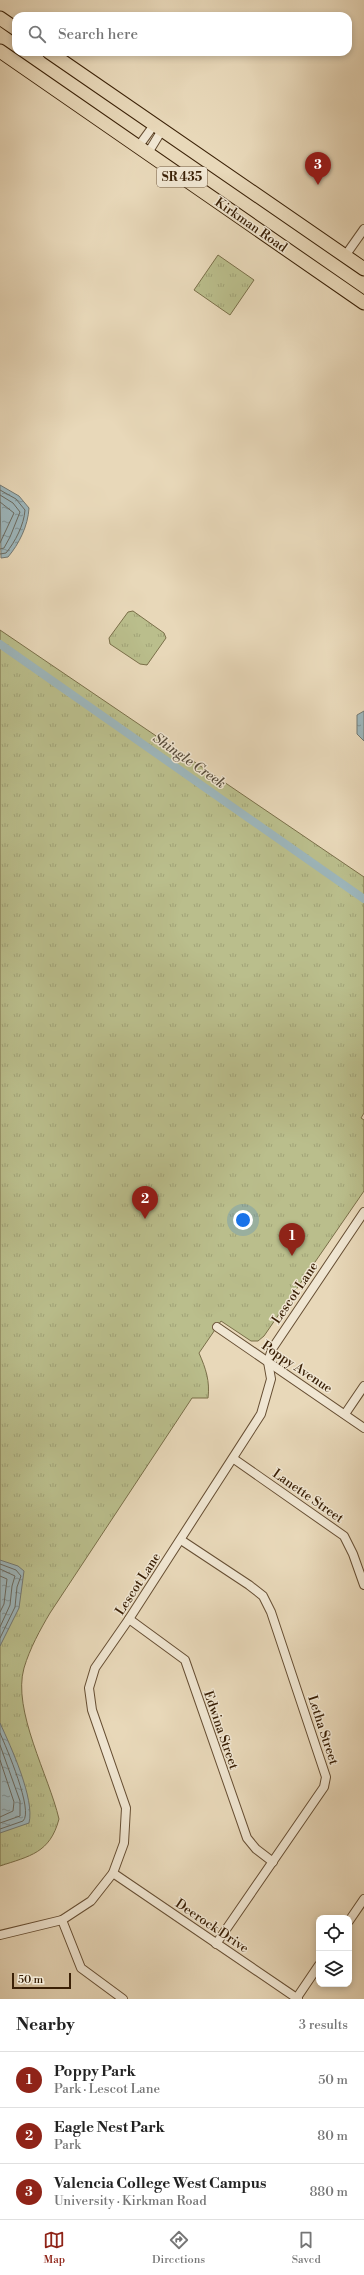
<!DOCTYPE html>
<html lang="en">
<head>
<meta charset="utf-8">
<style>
	body { margin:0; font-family:"Libre Bodoni",serif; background:#f2f2f2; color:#222 }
	.controls { position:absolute; right:12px; bottom:12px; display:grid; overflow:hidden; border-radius:8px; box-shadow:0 2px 6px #0003 }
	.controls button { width:36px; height:36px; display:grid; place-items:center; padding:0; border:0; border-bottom:1px solid #e0e0e0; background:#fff; color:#222; font:20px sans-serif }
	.scale { position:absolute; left:12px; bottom:10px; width:59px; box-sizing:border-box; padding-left:4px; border:2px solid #3a2006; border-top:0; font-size:11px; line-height:14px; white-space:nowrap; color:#3a2006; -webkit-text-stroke:3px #f0e6d2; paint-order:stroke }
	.you { position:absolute; left:243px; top:1220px; width:14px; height:14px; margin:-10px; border:3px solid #fff; border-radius:50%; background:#1a73e8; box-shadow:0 0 0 6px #1a73e833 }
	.badge { display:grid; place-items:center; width:26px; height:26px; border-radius:50%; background:#8f2418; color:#fff; font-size:13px; font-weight:700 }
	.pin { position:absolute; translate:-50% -33px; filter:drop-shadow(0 1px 2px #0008) }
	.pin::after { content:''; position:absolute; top:21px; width:14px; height:12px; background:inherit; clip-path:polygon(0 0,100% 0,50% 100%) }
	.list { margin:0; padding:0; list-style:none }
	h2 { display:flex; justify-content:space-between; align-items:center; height:52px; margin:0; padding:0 16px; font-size:17px }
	h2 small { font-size:13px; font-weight:400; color:#767676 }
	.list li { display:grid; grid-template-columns:26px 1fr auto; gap:12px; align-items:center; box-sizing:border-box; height:56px; padding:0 16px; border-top:1px solid #e0e0e0 }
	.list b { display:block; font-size:15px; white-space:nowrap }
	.list p { margin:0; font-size:13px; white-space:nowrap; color:#767676 }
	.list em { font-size:13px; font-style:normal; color:#767676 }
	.icon { flex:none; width:22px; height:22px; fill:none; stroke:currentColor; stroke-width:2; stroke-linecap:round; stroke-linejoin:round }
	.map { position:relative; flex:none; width:364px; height:1999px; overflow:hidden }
	.search { position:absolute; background:#fff; box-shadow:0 2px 6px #0003; left:12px; right:12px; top:12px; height:44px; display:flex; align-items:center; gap:10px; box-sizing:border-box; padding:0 14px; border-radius:12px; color:#767676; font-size:15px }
	.sheet { height:220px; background:#fff }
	nav { display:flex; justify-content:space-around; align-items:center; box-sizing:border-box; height:56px; border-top:1px solid #e0e0e0; background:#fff; font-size:11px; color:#767676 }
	nav a { display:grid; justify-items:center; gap:2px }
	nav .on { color:#8f2418 }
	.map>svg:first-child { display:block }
	.park { fill:url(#park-tufts); stroke:#7a6f49 }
	.water { fill:url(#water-ripples); stroke:#757a73 }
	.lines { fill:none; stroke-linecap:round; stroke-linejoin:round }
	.shore { stroke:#6c6b60; stroke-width:1 }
	.canal { stroke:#9db6bb; stroke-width:8 }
	.minor-casing { stroke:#664e33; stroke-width:10 }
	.primary-casing { stroke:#3a2006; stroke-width:15 }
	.minor { stroke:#f0e6d2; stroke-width:8 }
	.primary { stroke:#e8d8b9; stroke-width:13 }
	.labels { text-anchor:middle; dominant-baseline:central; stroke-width:3; stroke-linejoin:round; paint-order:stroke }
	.shield { fill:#f0e6d2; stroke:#715b43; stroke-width:1 }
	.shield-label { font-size:12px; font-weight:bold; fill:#3a2006 }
	.street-label { font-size:13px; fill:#3a2006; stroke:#f0e6d2 }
	.water-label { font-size:14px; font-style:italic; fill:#584d3c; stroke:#f0e6d2 }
</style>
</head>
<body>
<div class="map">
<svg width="364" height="1999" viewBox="0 0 364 1999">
	<defs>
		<pattern id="park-tufts" width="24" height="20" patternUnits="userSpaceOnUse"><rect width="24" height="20" fill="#babe8c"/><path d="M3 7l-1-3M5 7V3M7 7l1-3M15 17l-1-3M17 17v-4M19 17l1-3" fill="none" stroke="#a1a377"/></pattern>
		<pattern id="water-ripples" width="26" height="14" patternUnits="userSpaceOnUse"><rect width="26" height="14" fill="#9db6bb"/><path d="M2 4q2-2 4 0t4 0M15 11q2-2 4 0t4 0" fill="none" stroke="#819496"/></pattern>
	</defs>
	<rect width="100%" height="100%" fill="#e8d8b9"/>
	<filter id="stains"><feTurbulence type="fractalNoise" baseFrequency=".005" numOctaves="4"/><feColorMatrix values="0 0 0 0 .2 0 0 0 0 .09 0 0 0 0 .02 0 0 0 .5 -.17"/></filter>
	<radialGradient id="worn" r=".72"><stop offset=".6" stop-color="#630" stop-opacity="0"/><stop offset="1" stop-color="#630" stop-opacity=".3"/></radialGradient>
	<g class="park">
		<path d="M218 255 254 280 230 315 194 290Z"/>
		<path d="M133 611 164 633 166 638 147 665 140 664 110 644 109 638 128 612Z"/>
		<path d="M0 630 364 877V1113L361 1118 364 1120V1191L264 1336 258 1341H251L221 1321 199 1353C206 1369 210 1381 208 1398H192L50 1613C40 1630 30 1648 24 1668 12 1710 49 1776 59 1819 50 1853 30 1856 0 1866Z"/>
	</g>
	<g class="water">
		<path d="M0 485 19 496 29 508C28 526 19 544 8 557L1 558Z"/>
		<path d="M364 711V741L357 734V715Z"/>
		<path d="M0 1560 18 1566 24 1571 19 1608 0 1646Z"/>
		<path d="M0 1723C11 1747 35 1799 29 1823L0 1833Z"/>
	</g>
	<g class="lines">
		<g class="shore">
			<path d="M0 490 16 499 25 510C24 525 15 542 6 553L0 554"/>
			<path d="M0 495 13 503 20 512 10 537 4 548 0 549"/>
			<path d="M0 502 14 513 0 543"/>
			<path d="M0 1564 16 1570 21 1576 17 1587 15 1607 0 1638"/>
			<path d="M0 1569 15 1576 12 1586 10 1605 0 1627"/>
			<path d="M0 1576 7 1579 4 1604 0 1612"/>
			<path d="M0 1733C6 1747 34 1811 23 1821L0 1829"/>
			<path d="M0 1745 20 1801V1816L0 1823"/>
			<path d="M0 1760 14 1802 13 1811 0 1817"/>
		</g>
		<path class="canal" d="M0 644 364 899"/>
		<g class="minor-casing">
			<g id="minor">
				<path d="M138 147 154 125"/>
				<path d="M148 153 162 130"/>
				<path d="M345 256 364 229"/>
				<path d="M217 1327 364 1428"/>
				<path d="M345 1414 364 1386"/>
				<path d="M234 1459 344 1536 353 1554 364 1585"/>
				<path d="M181 1540 249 1585 263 1596 271 1612 326 1777 324 1787 216 1944"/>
				<path d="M129 1619 185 1660 247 1838 256 1849 273 1862"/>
				<path d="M113 1873 298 1999"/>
				<path d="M62 1920 81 1968 123 1999"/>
				<path d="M349 1921 364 1899"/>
				<path d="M0 1935 62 1920 91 1901 113 1873 124 1843 126 1808 92 1710 89 1688 95 1668 129 1619 261 1414 271 1379 268 1362 272 1349 364 1212"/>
				<path d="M296 1999 319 1965"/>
			</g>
		</g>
		<g class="primary-casing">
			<g id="primary">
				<path d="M0 18 16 29"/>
				<path d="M0 51 364 303"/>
				<path d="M49 52 364 269"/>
			</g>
		</g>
		<use href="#minor" class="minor"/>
		<use href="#primary" class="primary"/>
	</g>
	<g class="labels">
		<rect class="shield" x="157" y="167" width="50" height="20" rx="3"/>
		<g class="shield-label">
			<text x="182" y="177">SR 435</text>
		</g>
		<g class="street-label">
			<text transform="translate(251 225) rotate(35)">Kirkman Road</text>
			<text transform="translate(295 1293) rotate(-56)">Lescot Lane</text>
			<text transform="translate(297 1367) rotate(34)">Poppy Avenue</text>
			<text transform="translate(308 1496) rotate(35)">Lanette Street</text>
			<text transform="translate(138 1584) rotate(-57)">Lescot Lane</text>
			<text transform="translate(221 1730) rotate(71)">Edwina Street</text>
			<text transform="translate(323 1730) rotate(72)">Letha Street</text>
			<text transform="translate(212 1926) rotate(34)">Deerock Drive</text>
		</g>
		<g class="water-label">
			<text transform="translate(189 761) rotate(35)">Shingle Creek</text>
		</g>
	</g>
	<rect width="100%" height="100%" filter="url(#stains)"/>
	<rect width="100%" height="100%" fill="url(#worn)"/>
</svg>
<div class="controls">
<button><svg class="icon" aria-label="locate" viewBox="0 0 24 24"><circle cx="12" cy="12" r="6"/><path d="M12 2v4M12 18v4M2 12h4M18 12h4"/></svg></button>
<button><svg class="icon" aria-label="layers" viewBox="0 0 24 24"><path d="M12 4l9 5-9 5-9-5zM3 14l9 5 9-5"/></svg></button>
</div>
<div class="scale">50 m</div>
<div class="you"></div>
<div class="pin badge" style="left:292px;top:1256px">1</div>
<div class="pin badge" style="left:145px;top:1219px">2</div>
<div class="pin badge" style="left:318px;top:185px">3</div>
<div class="search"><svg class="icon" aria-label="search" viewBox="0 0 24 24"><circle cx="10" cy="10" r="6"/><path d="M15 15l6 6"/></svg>Search here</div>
</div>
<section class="sheet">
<h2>Nearby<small>3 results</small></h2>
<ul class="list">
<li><span class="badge">1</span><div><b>Poppy Park</b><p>Park · Lescot Lane</p></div><em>50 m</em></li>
<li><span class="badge">2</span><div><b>Eagle Nest Park</b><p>Park</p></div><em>80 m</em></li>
<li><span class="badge">3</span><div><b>Valencia College West Campus</b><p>University · Kirkman Road</p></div><em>880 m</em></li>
</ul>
</section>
<nav>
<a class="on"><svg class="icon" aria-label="map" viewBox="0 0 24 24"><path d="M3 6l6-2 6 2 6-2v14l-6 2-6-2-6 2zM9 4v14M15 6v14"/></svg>Map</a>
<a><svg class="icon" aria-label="directions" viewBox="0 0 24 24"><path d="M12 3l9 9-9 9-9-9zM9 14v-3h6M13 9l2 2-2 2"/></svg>Directions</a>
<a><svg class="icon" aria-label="saved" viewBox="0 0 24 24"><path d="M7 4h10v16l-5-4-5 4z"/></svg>Saved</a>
</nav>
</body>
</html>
